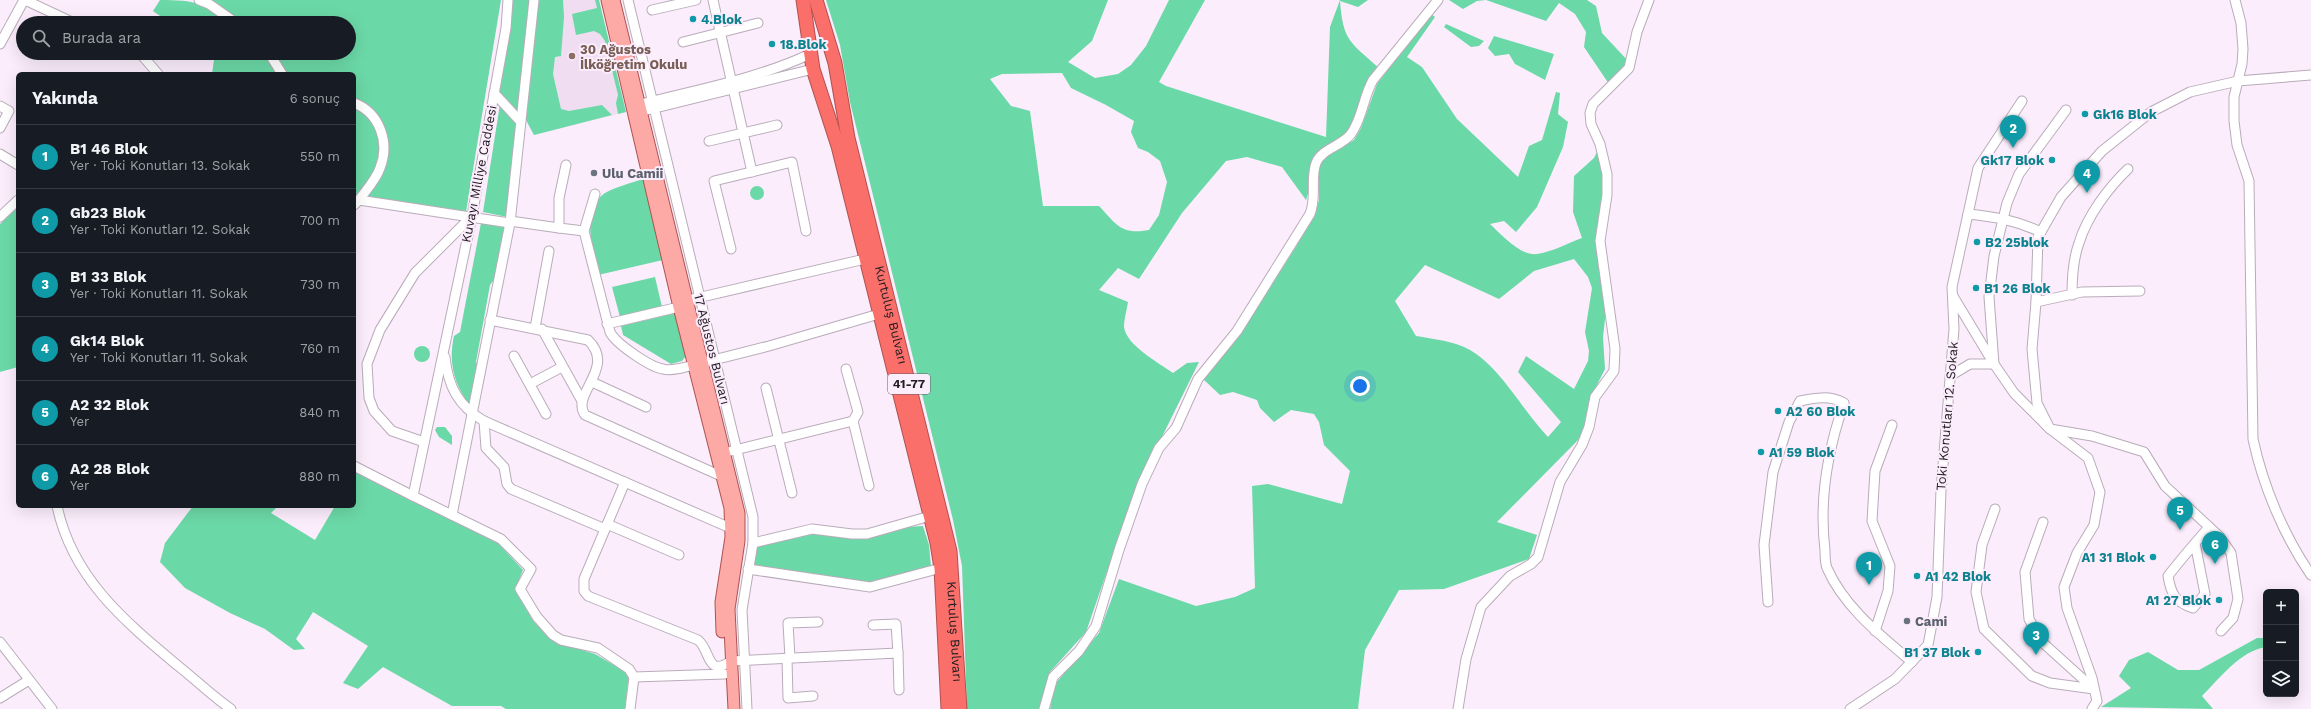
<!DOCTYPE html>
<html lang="tr">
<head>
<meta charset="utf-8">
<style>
	body { margin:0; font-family:"Work Sans",sans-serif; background:#242831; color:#f1f3f6 }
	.controls { position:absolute; right:12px; bottom:12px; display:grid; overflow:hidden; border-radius:6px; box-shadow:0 4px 16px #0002 }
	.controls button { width:36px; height:36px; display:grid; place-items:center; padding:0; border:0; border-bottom:1px solid #363941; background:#171b24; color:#f1f3f6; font:20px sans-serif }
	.you { position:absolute; left:1360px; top:386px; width:14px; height:14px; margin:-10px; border:3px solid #fff; border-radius:50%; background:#1a73e8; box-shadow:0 0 0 6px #1a73e833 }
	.badge { display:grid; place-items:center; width:26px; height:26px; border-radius:50%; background:#d93025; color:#fff; font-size:13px; font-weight:700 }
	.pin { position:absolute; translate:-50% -33px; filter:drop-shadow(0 1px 2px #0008) }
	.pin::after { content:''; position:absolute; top:21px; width:14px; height:12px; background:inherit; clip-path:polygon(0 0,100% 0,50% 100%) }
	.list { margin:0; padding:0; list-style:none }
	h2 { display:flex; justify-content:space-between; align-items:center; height:52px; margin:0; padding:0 16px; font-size:17px }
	h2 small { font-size:13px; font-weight:400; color:#9ea1a6 }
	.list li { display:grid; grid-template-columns:26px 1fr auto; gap:12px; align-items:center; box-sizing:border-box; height:64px; padding:0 16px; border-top:1px solid #363941 }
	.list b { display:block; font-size:15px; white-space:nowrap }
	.list p { margin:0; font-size:13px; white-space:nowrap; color:#9ea1a6 }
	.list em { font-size:13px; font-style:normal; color:#9ea1a6 }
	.icon { flex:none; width:22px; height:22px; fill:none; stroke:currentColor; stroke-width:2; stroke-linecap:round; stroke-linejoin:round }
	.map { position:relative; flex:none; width:2311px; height:709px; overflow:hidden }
	.search { position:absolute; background:#171b24; box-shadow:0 4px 16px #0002; left:16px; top:16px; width:340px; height:44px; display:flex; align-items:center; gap:10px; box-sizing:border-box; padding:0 14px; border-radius:22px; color:#9ea1a6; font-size:15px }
	.panel { position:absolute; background:#171b24; box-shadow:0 4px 16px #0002; left:16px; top:72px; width:340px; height:436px; border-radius:6px }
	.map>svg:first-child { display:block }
	.built { fill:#f0ddf1 }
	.green { fill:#6bd8a7; fill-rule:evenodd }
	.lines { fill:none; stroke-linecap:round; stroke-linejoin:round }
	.minor-casing { stroke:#b9acba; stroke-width:11 }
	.major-casing { stroke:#af5250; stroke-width:13 }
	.highway-casing { stroke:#af5250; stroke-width:15 }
	.minor { stroke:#fff; stroke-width:9 }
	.major { stroke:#fda9a6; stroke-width:11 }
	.highway { stroke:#fb6f6a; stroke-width:13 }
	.culture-dot { fill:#0f9aa8; stroke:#fbedfc; stroke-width:1.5 }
	.education-dot { fill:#8d6e63; stroke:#fbedfc; stroke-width:1.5 }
	.worship-dot { fill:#6b7280; stroke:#fbedfc; stroke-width:1.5 }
	.labels { text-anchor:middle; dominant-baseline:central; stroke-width:4; stroke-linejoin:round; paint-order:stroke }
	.shield { fill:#fbedfc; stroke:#625b63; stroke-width:1 }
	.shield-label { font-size:12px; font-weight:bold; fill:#211c21 }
	.culture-label { font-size:13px; font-weight:bold; fill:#0d838f; stroke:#fbedfc; text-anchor:start }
	.education-label { font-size:13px; font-weight:bold; fill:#785e54; stroke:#fbedfc; text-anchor:start }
	.worship-label { font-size:13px; font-weight:bold; fill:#5b616d; stroke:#fbedfc; text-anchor:start }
	.street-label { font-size:13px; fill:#211c21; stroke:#fbedfc }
</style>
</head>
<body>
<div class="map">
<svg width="2311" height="709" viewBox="0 0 2311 709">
	<rect width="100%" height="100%" fill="#fbedfc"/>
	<path class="built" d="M538 0H599L626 112 534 135 526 120Z"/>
	<g class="green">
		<path d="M160 0C197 0 202 3 232 23H170L153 11Z"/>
		<path d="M206 0H501L466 212 371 199 366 196 382 170 381 122 375 111 354 100V74H285L272 53H349V23H242L219 6Z"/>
		<path d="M512 0H531L518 115 499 94 512 18Z"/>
		<path d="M538 0H563L564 17 561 56 555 57 553 74 561 109 569 111 602 105 612 115 534 135 526 120Z"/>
		<path d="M595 0H599L626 112 618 114 616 103 618 95 605 41 600 34 594 31 576 35 572 14 597 8Z"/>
		<path d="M826 0H1108L1092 41 1068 62 1095 78 1118 74 1131 65 1146 46 1169 0H1205L1159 82 1166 86 1326 137 1330 27 1340 0H1368L1358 7 1340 1C1343 41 1350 42 1379 68L1345 137 1322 151 1306 200 1282 167 1247 157 1226 161 1182 213 1139 279 1118 268 1099 290 1128 302C1127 309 1124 319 1124 327 1126 345 1159 363 1173 373L1187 363 1199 362 1150 461 1111 560 1086 632 1050 672 1040 709H967L962 566 953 520 850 102 840 45ZM1062 73 1071 88 1106 105 1134 121 1131 132 1138 148 1148 152 1160 161 1167 182 1159 215 1149 230C1121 235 1117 225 1099 206H1043L1030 111 1011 106 990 79 1002 74Z"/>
		<path d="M1449 0H1587L1596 6 1602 33 1629 62 1609 84 1584 47 1586 32 1575 14 1559 3 1546 21 1486 0 1477 1 1463 9Z"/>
		<path d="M1431 14 1435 17 1407 57 1422 67 1457 119 1518 177 1529 146 1542 140 1556 92 1560 93 1558 114 1568 122 1563 147 1537 207 1516 232 1504 221 1490 224C1502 235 1520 256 1537 254 1552 252 1568 243 1582 238L1573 212 1574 176 1594 158 1597 152 1604 177 1597 244 1606 310 1603 337 1605 369 1595 389 1583 435 1497 522 1537 535 1529 559 1444 589 1399 590 1365 650 1358 709H1050L1055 684 1099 633 1119 579 1196 606 1235 597 1255 588 1252 486 1268 484 1342 504 1350 471 1324 445 1319 422 1314 414 1291 410 1274 422 1260 408 1257 400 1233 392 1220 395 1202 378 1223 355 1251 317 1297 245 1316 211 1319 200V167L1321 160 1354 140 1361 128 1377 84ZM1574 259 1588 277 1592 288 1585 332 1589 351 1588 361 1574 389 1526 356 1518 372 1561 422 1548 437C1523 411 1501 368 1470 350 1455 341 1433 339 1416 336L1395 301 1425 265 1499 299 1534 271Z"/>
		<path d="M1446 24 1484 41 1479 46 1471 47 1444 27Z"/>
		<path d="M1494 36 1554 54 1545 80 1515 64 1509 54 1495 56 1488 48Z"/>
		<path d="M215 53H266L279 74H212Z"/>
		<path d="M500 104 517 123 507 217 483 212Z"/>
		<path d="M354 106 362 110 375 122 380 146 379 167 354 200Z"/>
		<path d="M643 179 663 260 598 275C593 252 580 209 605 193 616 187 631 183 643 179Z"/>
		<circle cx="757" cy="193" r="7"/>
		<path d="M18 207V367L0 372V224Z"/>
		<path d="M481 223 506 227 496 277 490 285 476 362 478 365 471 407C454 385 448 363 454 336L460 332Z"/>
		<path d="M655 277 662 307 620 317 612 287Z"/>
		<path d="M675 313 686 356 682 361 671 364 623 335 621 326Z"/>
		<circle cx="422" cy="354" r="8"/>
		<path d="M437 427H445L452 436V445L439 437 435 430Z"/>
		<path d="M354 471 498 543 523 570 515 590 534 622 556 642 595 654 629 674 625 709H506L501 706H452L383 667 358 689 343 683 368 646 313 612 296 639 305 649 294 650 265 629 230 613 185 588 160 562 165 543 193 506H278L271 513 315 540 335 506H354Z"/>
		<path d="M923 526 929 545 931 567 872 583 751 565 755 547 808 533Z"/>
		<path d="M2257 638H2266V647C2240 651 2220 678 2202 696L2213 709 2101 707 2131 688 2119 676 2129 660 2148 652 2178 670H2199Z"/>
	</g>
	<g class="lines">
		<g class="minor-casing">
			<g id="minor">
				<path d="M25 0 74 23"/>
				<path d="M199 0 209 4 236 23"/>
				<path d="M508 0 506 28 472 216 413 496 501 539 531 569 520 589 537 617 553 635 561 640 598 648 629 669 634 677 725 674"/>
				<path d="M628 0 753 517V543L742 610 747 709"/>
				<path d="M713 0 752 172"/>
				<path d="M2235 0 2241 23 2243 49 2242 64 2234 97V121L2237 145 2249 181 2253 439C2263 486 2284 536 2311 575"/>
				<path d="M652 10 696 0"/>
				<path d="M683 42 758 23"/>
				<path d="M0 44 24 0"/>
				<path d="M140 53 158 74"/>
				<path d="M269 53 282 74"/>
				<path d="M494 93 520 121"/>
				<path d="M354 103C380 113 390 143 380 168 376 180 366 190 359 200"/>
				<path d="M0 106 9 111 0 128"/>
				<path d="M633 106C690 91 758 79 810 54"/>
				<path d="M2066 110 2019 174 2007 203 1994 256 1989 297 1994 364 2014 393 2050 429 2092 436 2144 452 2165 486 2219 536 2231 553 2238 599 2233 618 2221 631"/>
				<path d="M635 113 813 69"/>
				<path d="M709 141 777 125"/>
				<path d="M0 154 18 165"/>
				<path d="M595 194 584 231 610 332C616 344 650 367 663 369 670 371 676 369 682 368L769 346 879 314"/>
				<path d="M354 205 359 200 510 223"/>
				<path d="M1968 214C1996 217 2015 220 2041 232"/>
				<path d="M0 217 18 200"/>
				<path d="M510 221 559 228V198L566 165"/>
				<path d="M559 228 584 231"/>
				<path d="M731 249 714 181 792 162 806 231"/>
				<path d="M2072 295C2072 277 2073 259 2079 243 2087 216 2109 187 2128 169"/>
				<path d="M693 299 865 259"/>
				<path d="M2036 302 2082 292 2140 291"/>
				<path d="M490 320 588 340C617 368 570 394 585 415L721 476"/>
				<path d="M607 324 679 307"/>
				<path d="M535 328 549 251"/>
				<path d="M542 329 582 401"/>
				<path d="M514 356 546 414"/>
				<path d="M445 357C448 386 458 406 484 421L735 530"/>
				<path d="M846 369 858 412 853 421"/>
				<path d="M1950 376 1970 364H1994L1953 296"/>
				<path d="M592 382 646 407"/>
				<path d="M530 384 562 367"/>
				<path d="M766 388 792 493"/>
				<path d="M484 421 486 448 504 467 507 484 511 489 605 529"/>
				<path d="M424 442 392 431 374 411 369 398 367 364 380 330 415 273 472 216"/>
				<path d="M731 451 853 421 869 486"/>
				<path d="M354 466 413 496"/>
				<path d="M625 482 584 579V591L588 596 698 640C711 650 706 678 731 661L898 653 899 690"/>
				<path d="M57 506C72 577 123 620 177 665 195 679 212 696 231 709"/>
				<path d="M1995 509 1982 545 1976 592 1984 629 2032 676 2050 683 2094 689"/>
				<path d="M452 515 510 223 534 0"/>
				<path d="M2043 522 2025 572 2029 619 2042 642 2094 689"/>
				<path d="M607 524 679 555"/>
				<path d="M753 543 812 529 852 534H867L930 516"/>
				<path d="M2195 543 2205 594 2193 608C2175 602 2171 594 2168 576 2181 559 2195 543 2209 527"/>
				<path d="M748 569 870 587 941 568"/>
				<path d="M1768 602 1764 545 1773 472 1789 422 1800 401C1815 398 1830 395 1844 403 1828 449 1819 501 1825 550 1825 555 1825 563 1827 568 1844 607 1880 635 1912 662"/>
				<path d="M873 625 896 624 898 653"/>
				<path d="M1875 631 1888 591 1890 566 1872 521 1875 471 1892 425"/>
				<path d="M0 642 52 709"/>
				<path d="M790 658 788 623 818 622"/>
				<path d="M787 659 788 698 813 696"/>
				<path d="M0 698 29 680"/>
				<path d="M630 709 634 677"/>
				<path d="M1044 709 1053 677 1079 651 1096 626 1119 550 1142 484 1159 448 1176 428 1198 379 1237 331 1310 214C1317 197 1310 179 1316 163 1321 149 1342 146 1351 134 1363 117 1363 97 1373 80L1438 0"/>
				<path d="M1458 709 1466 659 1481 607 1510 576 1531 564 1538 557 1560 482 1582 445 1589 427 1595 397 1614 371 1615 349 1600 241 1607 195V174L1600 144 1591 124 1590 113 1593 104 1629 68 1637 32 1649 0"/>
				<path d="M1850 709 1895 679 1928 645 1937 597 1941 490 1954 329 1952 287 1978 168 2022 101"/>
				<path d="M2092 709 2097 701 2092 678 2067 608 2064 587 2077 553 2094 525 2100 492 2088 458 2050 429 2037 403 2032 349 2036 302 2038 237 2061 197 2102 151 2151 112 2190 92 2238 81 2311 75"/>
			</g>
		</g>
		<g class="major-casing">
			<g id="major">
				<path d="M607 0 679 307 730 508 731 537 721 602 722 632"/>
				<path d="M614 0 739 513V541L729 609 734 709"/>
			</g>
		</g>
		<g class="highway-casing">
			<g id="highway">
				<path d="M803 0 813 69 838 146 937 543 941 568 948 709"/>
				<path id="s1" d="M816 0 835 63 848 138 950 551 960 709"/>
			</g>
		</g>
		<use href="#minor" class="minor"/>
		<use href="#major" class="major"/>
		<use href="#highway" class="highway"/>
	</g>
	<g class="culture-dot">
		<circle cx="693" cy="19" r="4"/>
		<circle cx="772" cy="44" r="4"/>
		<circle cx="2085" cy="114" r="4"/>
		<circle cx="2052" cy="160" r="4"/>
		<circle cx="1977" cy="242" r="4"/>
		<circle cx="1976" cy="288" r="4"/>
		<circle cx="1778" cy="411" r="4"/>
		<circle cx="1761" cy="452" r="4"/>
		<circle cx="2153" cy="557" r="4"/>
		<circle cx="1917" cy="576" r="4"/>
		<circle cx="2219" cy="600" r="4"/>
		<circle cx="1978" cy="652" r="4"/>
	</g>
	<circle class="education-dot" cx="572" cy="56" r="4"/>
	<g class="worship-dot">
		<circle cx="594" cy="173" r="4"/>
		<circle cx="1907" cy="621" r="4"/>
	</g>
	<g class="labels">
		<rect class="shield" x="888" y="374" width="42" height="20" rx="3"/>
		<g class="shield-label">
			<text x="909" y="384">41-77</text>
		</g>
		<g class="culture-label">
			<text x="701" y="19">4.Blok</text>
			<text x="780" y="44">18.Blok</text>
			<text x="2093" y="114">Gk16 Blok</text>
			<text x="2044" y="160" text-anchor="end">Gk17 Blok</text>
			<text x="1985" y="242">B2 25blok</text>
			<text x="1984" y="288">B1 26 Blok</text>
			<text x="1786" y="411">A2 60 Blok</text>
			<text x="1769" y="452">A1 59 Blok</text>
			<text x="2145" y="557" text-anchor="end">A1 31 Blok</text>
			<text x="1925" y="576">A1 42 Blok</text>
			<text x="2211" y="600" text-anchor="end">A1 27 Blok</text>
			<text x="1970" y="652" text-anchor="end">B1 37 Blok</text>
		</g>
		<g class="education-label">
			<text x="580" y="49">30 Ağustos<tspan x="580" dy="15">İlköğretim Okulu</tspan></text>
		</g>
		<g class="worship-label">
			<text x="602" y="173">Ulu Camii</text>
			<text x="1915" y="621">Cami</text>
		</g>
		<g class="street-label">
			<text transform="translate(479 174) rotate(-79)">Kuvayı Milliye Caddesi</text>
			<text stroke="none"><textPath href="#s1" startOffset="324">Kurtuluş Bulvarı</textPath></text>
			<text transform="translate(712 349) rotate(76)">17 Ağustos Bulvarı</text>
			<text transform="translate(1947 416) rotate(-85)">Toki Konutları 12. Sokak</text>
			<text stroke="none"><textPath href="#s1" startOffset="648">Kurtuluş Bulvarı</textPath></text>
		</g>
	</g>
</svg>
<div class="controls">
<button>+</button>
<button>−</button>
<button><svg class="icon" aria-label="layers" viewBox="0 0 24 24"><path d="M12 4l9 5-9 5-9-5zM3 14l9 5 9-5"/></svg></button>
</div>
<div class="you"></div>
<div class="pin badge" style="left:1869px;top:585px;background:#0f9aa8">1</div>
<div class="pin badge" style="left:2013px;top:148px;background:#0f9aa8">2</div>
<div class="pin badge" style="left:2036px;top:655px;background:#0f9aa8">3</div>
<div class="pin badge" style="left:2087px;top:193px;background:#0f9aa8">4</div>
<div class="pin badge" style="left:2180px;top:530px;background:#0f9aa8">5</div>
<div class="pin badge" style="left:2215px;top:564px;background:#0f9aa8">6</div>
<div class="search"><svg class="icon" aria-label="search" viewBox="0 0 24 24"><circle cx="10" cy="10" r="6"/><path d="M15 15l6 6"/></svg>Burada ara</div>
<section class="panel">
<h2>Yakında<small>6 sonuç</small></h2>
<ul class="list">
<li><span class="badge" style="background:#0f9aa8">1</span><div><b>B1 46 Blok</b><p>Yer · Toki Konutları 13. Sokak</p></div><em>550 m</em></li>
<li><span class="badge" style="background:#0f9aa8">2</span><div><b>Gb23 Blok</b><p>Yer · Toki Konutları 12. Sokak</p></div><em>700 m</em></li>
<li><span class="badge" style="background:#0f9aa8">3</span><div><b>B1 33 Blok</b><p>Yer · Toki Konutları 11. Sokak</p></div><em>730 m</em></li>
<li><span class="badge" style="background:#0f9aa8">4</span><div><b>Gk14 Blok</b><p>Yer · Toki Konutları 11. Sokak</p></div><em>760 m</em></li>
<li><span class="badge" style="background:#0f9aa8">5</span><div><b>A2 32 Blok</b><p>Yer</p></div><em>840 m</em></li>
<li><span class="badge" style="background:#0f9aa8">6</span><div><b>A2 28 Blok</b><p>Yer</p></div><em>880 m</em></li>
</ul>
</section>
</div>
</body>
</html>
